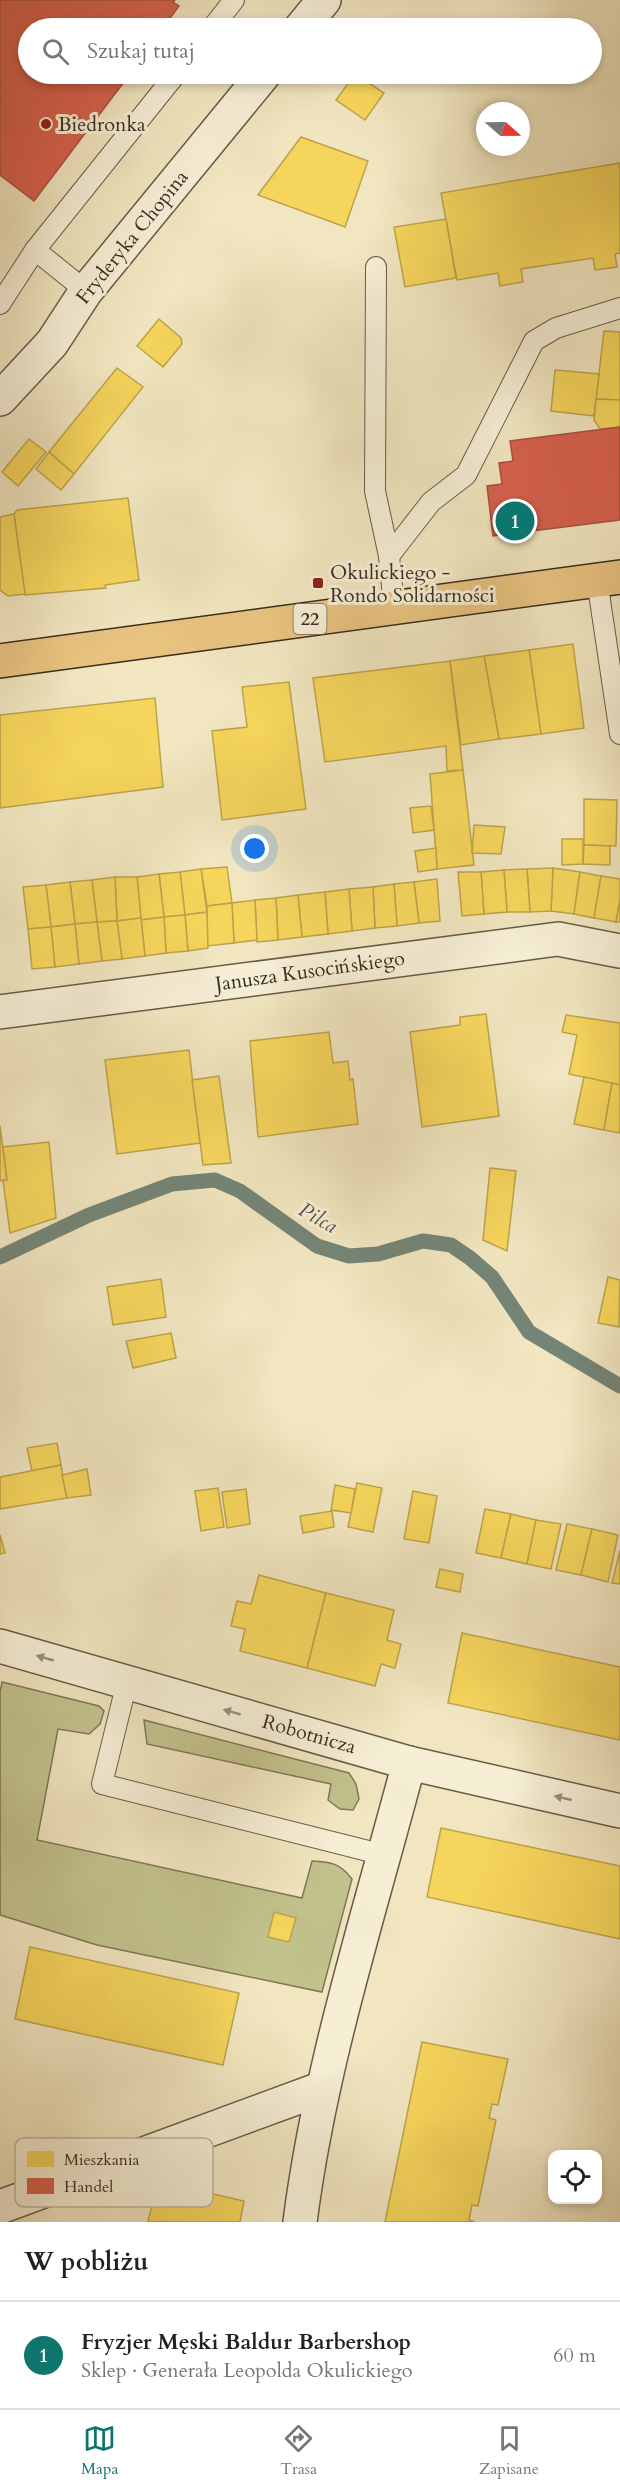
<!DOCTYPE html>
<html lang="pl">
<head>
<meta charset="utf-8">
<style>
	body { margin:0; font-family:Cardo,serif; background:#f6f6f6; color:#222 }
	.controls { position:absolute; right:18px; bottom:18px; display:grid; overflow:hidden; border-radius:12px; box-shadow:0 3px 9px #0003 }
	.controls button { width:54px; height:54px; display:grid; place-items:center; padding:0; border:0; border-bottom:2px solid #e0e0e0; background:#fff; color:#222; font:30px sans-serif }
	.compass { position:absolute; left:476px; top:102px; width:54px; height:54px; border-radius:50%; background:#fff; box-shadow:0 3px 9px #0003; rotate:110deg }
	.you { position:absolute; left:255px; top:849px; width:21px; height:21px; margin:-15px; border:4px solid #fff; border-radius:50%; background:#1a73e8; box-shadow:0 0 0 9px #1a73e833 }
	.badge { display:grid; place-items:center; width:39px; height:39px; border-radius:50%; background:#0f766e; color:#fff; font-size:20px; font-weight:700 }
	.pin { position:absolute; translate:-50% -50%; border:3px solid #fff; box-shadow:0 2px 6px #0006 }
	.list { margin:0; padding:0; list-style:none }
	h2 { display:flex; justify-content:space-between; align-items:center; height:78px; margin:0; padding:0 24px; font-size:26px }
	h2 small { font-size:20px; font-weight:400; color:#767676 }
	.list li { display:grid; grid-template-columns:39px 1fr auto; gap:18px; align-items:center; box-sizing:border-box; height:108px; padding:0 24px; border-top:2px solid #e0e0e0 }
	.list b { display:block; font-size:22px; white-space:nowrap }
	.list p { margin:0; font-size:20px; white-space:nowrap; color:#767676 }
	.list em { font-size:20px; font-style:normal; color:#767676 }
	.icon { flex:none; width:33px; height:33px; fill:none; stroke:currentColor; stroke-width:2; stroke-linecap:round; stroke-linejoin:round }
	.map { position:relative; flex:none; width:620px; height:2222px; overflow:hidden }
	.search { position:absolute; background:#fff; box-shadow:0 3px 9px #0003; left:18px; right:18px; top:18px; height:66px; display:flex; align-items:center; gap:15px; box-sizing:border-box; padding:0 21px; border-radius:33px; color:#767676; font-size:22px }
	.sheet { height:186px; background:#fff }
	nav { display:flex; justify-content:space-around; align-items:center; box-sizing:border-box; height:84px; border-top:2px solid #e0e0e0; background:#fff; font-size:16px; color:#767676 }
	nav a { display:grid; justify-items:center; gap:3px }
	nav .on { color:#0f766e }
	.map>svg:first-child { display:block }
	.green { fill:#c2c28d; stroke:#7e7858; stroke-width:1.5 }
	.homes { fill:#f6d55c; stroke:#bda34b; stroke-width:1.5 }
	.shops { fill:#d6604d; stroke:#a75140; stroke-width:1.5 }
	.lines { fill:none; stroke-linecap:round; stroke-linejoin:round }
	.stream { stroke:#748577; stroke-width:15 }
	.service-casing { stroke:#675b4a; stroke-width:22 }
	.minor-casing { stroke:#675b4a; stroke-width:36 }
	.primary-casing { stroke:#392d22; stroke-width:36 }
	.service { stroke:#f6efd6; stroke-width:20 }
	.minor { stroke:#f6efd6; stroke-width:33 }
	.primary { stroke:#e8c380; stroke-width:33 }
	.oneway { fill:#988e7c }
	.poi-dot { fill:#8f2418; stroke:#f6efd6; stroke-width:2 }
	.labels { text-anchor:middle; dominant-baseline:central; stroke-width:6; stroke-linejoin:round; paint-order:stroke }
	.shield { fill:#f6efd6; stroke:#726758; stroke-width:1.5 }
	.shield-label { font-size:18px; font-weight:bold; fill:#392d22 }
	.poi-label { font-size:20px; fill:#392d22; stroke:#f6efd6; text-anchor:start }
	.street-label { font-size:20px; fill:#392d22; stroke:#f6efd6 }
	.water-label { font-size:21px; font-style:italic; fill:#525245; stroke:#f6efd6 }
	.key { fill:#f6efd6; stroke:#bdb5a0; stroke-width:1.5 }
	.key-label { font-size:16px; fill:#392d22 }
</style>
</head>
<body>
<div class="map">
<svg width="620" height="2222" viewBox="0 0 620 2222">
	<rect width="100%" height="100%" fill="#f1e6c0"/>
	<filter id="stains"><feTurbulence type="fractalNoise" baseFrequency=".00333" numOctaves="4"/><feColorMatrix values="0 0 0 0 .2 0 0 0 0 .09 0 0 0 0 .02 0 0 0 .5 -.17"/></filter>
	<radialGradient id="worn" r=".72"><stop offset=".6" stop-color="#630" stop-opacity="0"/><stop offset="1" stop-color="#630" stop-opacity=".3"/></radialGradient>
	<g class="green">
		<path d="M2 1682 99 1706 104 1711 100 1724 89 1734 58 1729 37 1840 302 1898 312 1861C331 1862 340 1863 352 1879L322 1992 97 1945 0 1915V1692Z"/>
		<path d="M144 1720 349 1773 356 1784 359 1799 353 1810 340 1809 328 1800 331 1784 147 1744Z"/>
	</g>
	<g class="homes">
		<path d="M355 74 384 93 365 120 336 100Z"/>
		<path d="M301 137 368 161 345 227 258 195Z"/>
		<path d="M620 163V253L615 254 617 267 595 270 593 258 521 269 523 282 500 286 498 273 457 280 441 193Z"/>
		<path d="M446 219 456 278 405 287 394 227Z"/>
		<path d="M159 319 181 338 182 344 163 367 137 346Z"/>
		<path d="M604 331 620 332V400L596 399Z"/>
		<path d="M117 368 143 387 74 474 49 452Z"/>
		<path d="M555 370 599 374 594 416 551 411Z"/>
		<path d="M596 399 620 400V427L600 429 594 420Z"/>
		<path d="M29 439 46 452 18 486 2 472Z"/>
		<path d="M49 452 74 474 61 490 36 469Z"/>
		<path d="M128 498 139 580 105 585 106 588 25 595 14 514 17 510Z"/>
		<path d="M14 514 25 594 8 596 0 590V517Z"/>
		<path d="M573 644 584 728 541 734 529 650Z"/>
		<path d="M529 650 541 734 499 739 484 656Z"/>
		<path d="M484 656 499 739 461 745 450 661Z"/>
		<path d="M450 661 463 770 447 771 446 746 325 762 313 678Z"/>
		<path d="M289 682 306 809 222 820 212 731 247 727 242 687Z"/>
		<path d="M155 698 163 787 0 808V715Z"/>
		<path d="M463 770 474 865 437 869 430 774Z"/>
		<path d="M584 799 617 800 616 846 584 845Z"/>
		<path d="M431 806 434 830 413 833 410 808Z"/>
		<path d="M474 825 505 827 501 854 472 853Z"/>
		<path d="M562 839H583V864L562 865Z"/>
		<path d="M584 845 610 846V865L583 864Z"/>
		<path d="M436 848 437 869 418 872 415 851Z"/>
		<path d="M227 867 232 903 207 906 201 869Z"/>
		<path d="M553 868 580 872 574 914 551 911Z"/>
		<path d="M553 868 551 911 530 912 527 869Z"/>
		<path d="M201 869 207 912 185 915 180 872Z"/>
		<path d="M527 869 530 912H507L504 870Z"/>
		<path d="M504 870 507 912 484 914 481 872Z"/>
		<path d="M180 872 185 915 164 917 159 874Z"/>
		<path d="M458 872H481L484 914 462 916Z"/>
		<path d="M580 872 601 876 594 918 574 914Z"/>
		<path d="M159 874 164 917 141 920 137 877Z"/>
		<path d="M601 876 620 879V900L616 922 594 918Z"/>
		<path d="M115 877H137L141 918 117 921Z"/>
		<path d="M115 877 117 921 97 922 92 880Z"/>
		<path d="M437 879 440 921 419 923 414 882Z"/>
		<path d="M92 880 97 922 75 924 70 882Z"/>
		<path d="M70 882 75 924 51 927 46 885Z"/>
		<path d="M414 882 419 923 397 926 394 884Z"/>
		<path d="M394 884 397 926 375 928 373 887Z"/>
		<path d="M46 885 51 927 28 929 23 887Z"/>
		<path d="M373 887 375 928 352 931 349 889Z"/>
		<path d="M349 889 352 931 328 934 325 892Z"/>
		<path d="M325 892 328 934 302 937 298 895Z"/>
		<path d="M298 895 302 937 278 940 276 898Z"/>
		<path d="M276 898 278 940 257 942 255 900Z"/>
		<path d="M255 900 257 940 234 943 232 903Z"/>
		<path d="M620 900V922H616Z"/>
		<path d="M232 903 234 943 207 946V906Z"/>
		<path d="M207 912 208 948 188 951 185 915Z"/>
		<path d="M185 915 188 951 166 953 164 917Z"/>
		<path d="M164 917 166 953 145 956 141 920Z"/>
		<path d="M141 918 145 956 122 959 117 921Z"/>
		<path d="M117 921 122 959 102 961 97 922Z"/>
		<path d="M97 922 102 961 79 964 75 924Z"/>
		<path d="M75 924 79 964 55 967 51 927Z"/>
		<path d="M51 927 55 967 32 969 28 929Z"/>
		<path d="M486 1014 499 1116 422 1127 410 1032 460 1025V1017Z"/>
		<path d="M566 1015 620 1023V1085L569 1074 577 1035 562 1032Z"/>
		<path d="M329 1032 333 1063 348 1061 350 1080 353 1079 358 1124 258 1137 250 1041Z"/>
		<path d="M189 1050 200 1143 117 1154 105 1060Z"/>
		<path d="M219 1076 231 1163 203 1165 192 1080Z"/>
		<path d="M584 1077 612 1083 604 1130 574 1124Z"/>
		<path d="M612 1083 620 1085V1133L604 1130Z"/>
		<path d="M0 1126 7 1180 0 1181Z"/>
		<path d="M49 1142 56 1218 10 1233 3 1180H7L3 1147Z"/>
		<path d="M490 1168 516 1171 507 1251 483 1240Z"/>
		<path d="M608 1277 620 1280 619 1327 598 1323Z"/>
		<path d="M161 1279 166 1317 113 1325 107 1287Z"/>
		<path d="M171 1333 176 1358 133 1368 126 1341Z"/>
		<path d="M57 1443 61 1465 32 1471 27 1448Z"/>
		<path d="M61 1465 67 1498 0 1509V1477Z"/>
		<path d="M87 1469 91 1495 67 1498 62 1475Z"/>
		<path d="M357 1483 382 1488 373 1532 348 1527Z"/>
		<path d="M335 1485 355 1489 351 1513 331 1510Z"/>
		<path d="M218 1488 224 1527 201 1531 195 1491Z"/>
		<path d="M246 1489 250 1524 227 1528 222 1492Z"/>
		<path d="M413 1491 437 1496 429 1543 404 1539Z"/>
		<path d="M485 1509 511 1514 501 1558 476 1553Z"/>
		<path d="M332 1511 334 1527 303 1533 300 1516Z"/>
		<path d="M511 1514 536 1520 527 1564 501 1558Z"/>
		<path d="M536 1520 561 1524 551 1569 527 1564Z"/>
		<path d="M567 1524 592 1529 581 1575 556 1570Z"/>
		<path d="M592 1529 618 1535 608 1582 581 1575Z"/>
		<path d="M0 1535 5 1553 0 1554Z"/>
		<path d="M620 1550V1584L612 1583Z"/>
		<path d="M440 1569 463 1574 460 1592 436 1587Z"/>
		<path d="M259 1575 326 1593 307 1668 240 1651 245 1629 231 1626 237 1601 251 1604Z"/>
		<path d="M326 1593 394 1610 387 1640 401 1644 395 1668 381 1664 375 1686 307 1668Z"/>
		<path d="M462 1633 620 1667V1740L448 1703Z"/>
		<path d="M441 1828 620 1866V1939L427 1897Z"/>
		<path d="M274 1912 296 1918 289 1942 268 1937Z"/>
		<path d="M30 1947 239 1993 223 2065 15 2019Z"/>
		<path d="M422 2042 508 2059 498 2105 492 2104 489 2118 496 2120 478 2206 472 2205 469 2220 475 2222H385Z"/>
		<path d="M157 2181 244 2201 240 2222H148Z"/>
	</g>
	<g class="shops">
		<path d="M0 0H175L173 2 179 6 163 28H28V74H130L34 201 0 175Z"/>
		<path d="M620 427V520L493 536 487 486 502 484 499 463 513 461 510 441Z"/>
	</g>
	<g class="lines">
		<path class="stream" d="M0 1257 89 1215 172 1184 215 1180 240 1191 317 1246 349 1256 378 1254 423 1241 451 1245 470 1258 492 1277 529 1332 620 1386"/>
		<g class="service-casing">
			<g id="service">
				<path d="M212 28 234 0"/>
				<path d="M35 250 86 291"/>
				<path d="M376 267 375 491 389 556 394 607"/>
				<path d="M0 304 35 250 176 74"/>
				<path d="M389 556 431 502 466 475 534 341 556 328 620 308"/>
				<path d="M597 580 620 734"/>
				<path d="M127 1682 102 1784 384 1855"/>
			</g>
		</g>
		<g class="minor-casing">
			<g id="minor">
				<path d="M301 28 324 0"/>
				<path d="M0 399 52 343 86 291 264 74"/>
				<path d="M0 1012 558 939 620 951"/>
				<path d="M0 1646 409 1763 620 1811"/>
				<path d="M0 2207 323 2088"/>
				<path d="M300 2222C320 2065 369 1915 409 1763"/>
			</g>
		</g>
		<g class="primary-casing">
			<path id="primary" d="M0 661 620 577"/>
		</g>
		<use href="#service" class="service"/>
		<use href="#minor" class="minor"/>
		<use href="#primary" class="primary"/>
	</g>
	<defs><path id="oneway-solid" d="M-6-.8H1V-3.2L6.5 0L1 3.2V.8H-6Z" transform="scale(1.5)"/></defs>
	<g class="oneway">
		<use href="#oneway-solid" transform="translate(45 1658) rotate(-164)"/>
		<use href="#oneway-solid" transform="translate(232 1712) rotate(-164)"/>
		<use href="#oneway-solid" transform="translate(563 1798) rotate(-167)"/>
	</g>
	<g class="poi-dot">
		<circle cx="46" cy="124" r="6"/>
		<rect x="312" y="577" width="12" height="12" rx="3"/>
	</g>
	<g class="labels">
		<rect class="shield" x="293.5" y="604" width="33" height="30" rx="4.5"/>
		<g class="shield-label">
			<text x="310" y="619">22</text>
		</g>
		<g class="poi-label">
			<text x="58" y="124">Biedronka</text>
			<text x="330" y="572">Okulickiego -<tspan x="330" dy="23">Rondo Solidarności</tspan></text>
		</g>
		<g class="street-label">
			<text transform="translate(132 237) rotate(-51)">Fryderyka Chopina</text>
			<text transform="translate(310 971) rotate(-8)">Janusza Kusocińskiego</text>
			<text transform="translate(309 1734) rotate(16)">Robotnicza</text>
		</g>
		<g class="water-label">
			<text transform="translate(318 1218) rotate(30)">Pilca</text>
		</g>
	</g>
	<rect x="15" y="2138" width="198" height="69" rx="9" class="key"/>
	<rect x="27" y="2151" width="27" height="16" fill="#f6d55c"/>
	<rect x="27" y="2178" width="27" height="16" fill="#d6604d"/>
	<g class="key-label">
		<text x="64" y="2165">Mieszkania</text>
		<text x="64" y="2192">Handel</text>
	</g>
	<rect width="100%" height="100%" filter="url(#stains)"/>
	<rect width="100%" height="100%" fill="url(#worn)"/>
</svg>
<div class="controls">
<button><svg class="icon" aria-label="locate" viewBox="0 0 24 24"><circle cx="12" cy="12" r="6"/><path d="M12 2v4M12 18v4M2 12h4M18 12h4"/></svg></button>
</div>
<svg class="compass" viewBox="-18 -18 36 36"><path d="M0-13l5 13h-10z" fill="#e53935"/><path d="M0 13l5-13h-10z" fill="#767676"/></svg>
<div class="you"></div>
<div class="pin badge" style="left:515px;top:521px">1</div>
<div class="search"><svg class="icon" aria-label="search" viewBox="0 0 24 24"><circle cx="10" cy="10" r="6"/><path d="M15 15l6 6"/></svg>Szukaj tutaj</div>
</div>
<section class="sheet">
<h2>W pobliżu<small></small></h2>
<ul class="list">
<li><span class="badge">1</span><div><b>Fryzjer Męski Baldur Barbershop</b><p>Sklep · Generała Leopolda Okulickiego</p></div><em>60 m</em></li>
</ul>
</section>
<nav>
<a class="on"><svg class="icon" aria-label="map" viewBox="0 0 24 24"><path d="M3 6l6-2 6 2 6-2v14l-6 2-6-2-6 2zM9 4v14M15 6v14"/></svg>Mapa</a>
<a><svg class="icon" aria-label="directions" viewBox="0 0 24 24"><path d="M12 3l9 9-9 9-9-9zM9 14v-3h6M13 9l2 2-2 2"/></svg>Trasa</a>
<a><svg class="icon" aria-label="saved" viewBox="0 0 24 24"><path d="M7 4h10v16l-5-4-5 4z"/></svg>Zapisane</a>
</nav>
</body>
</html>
